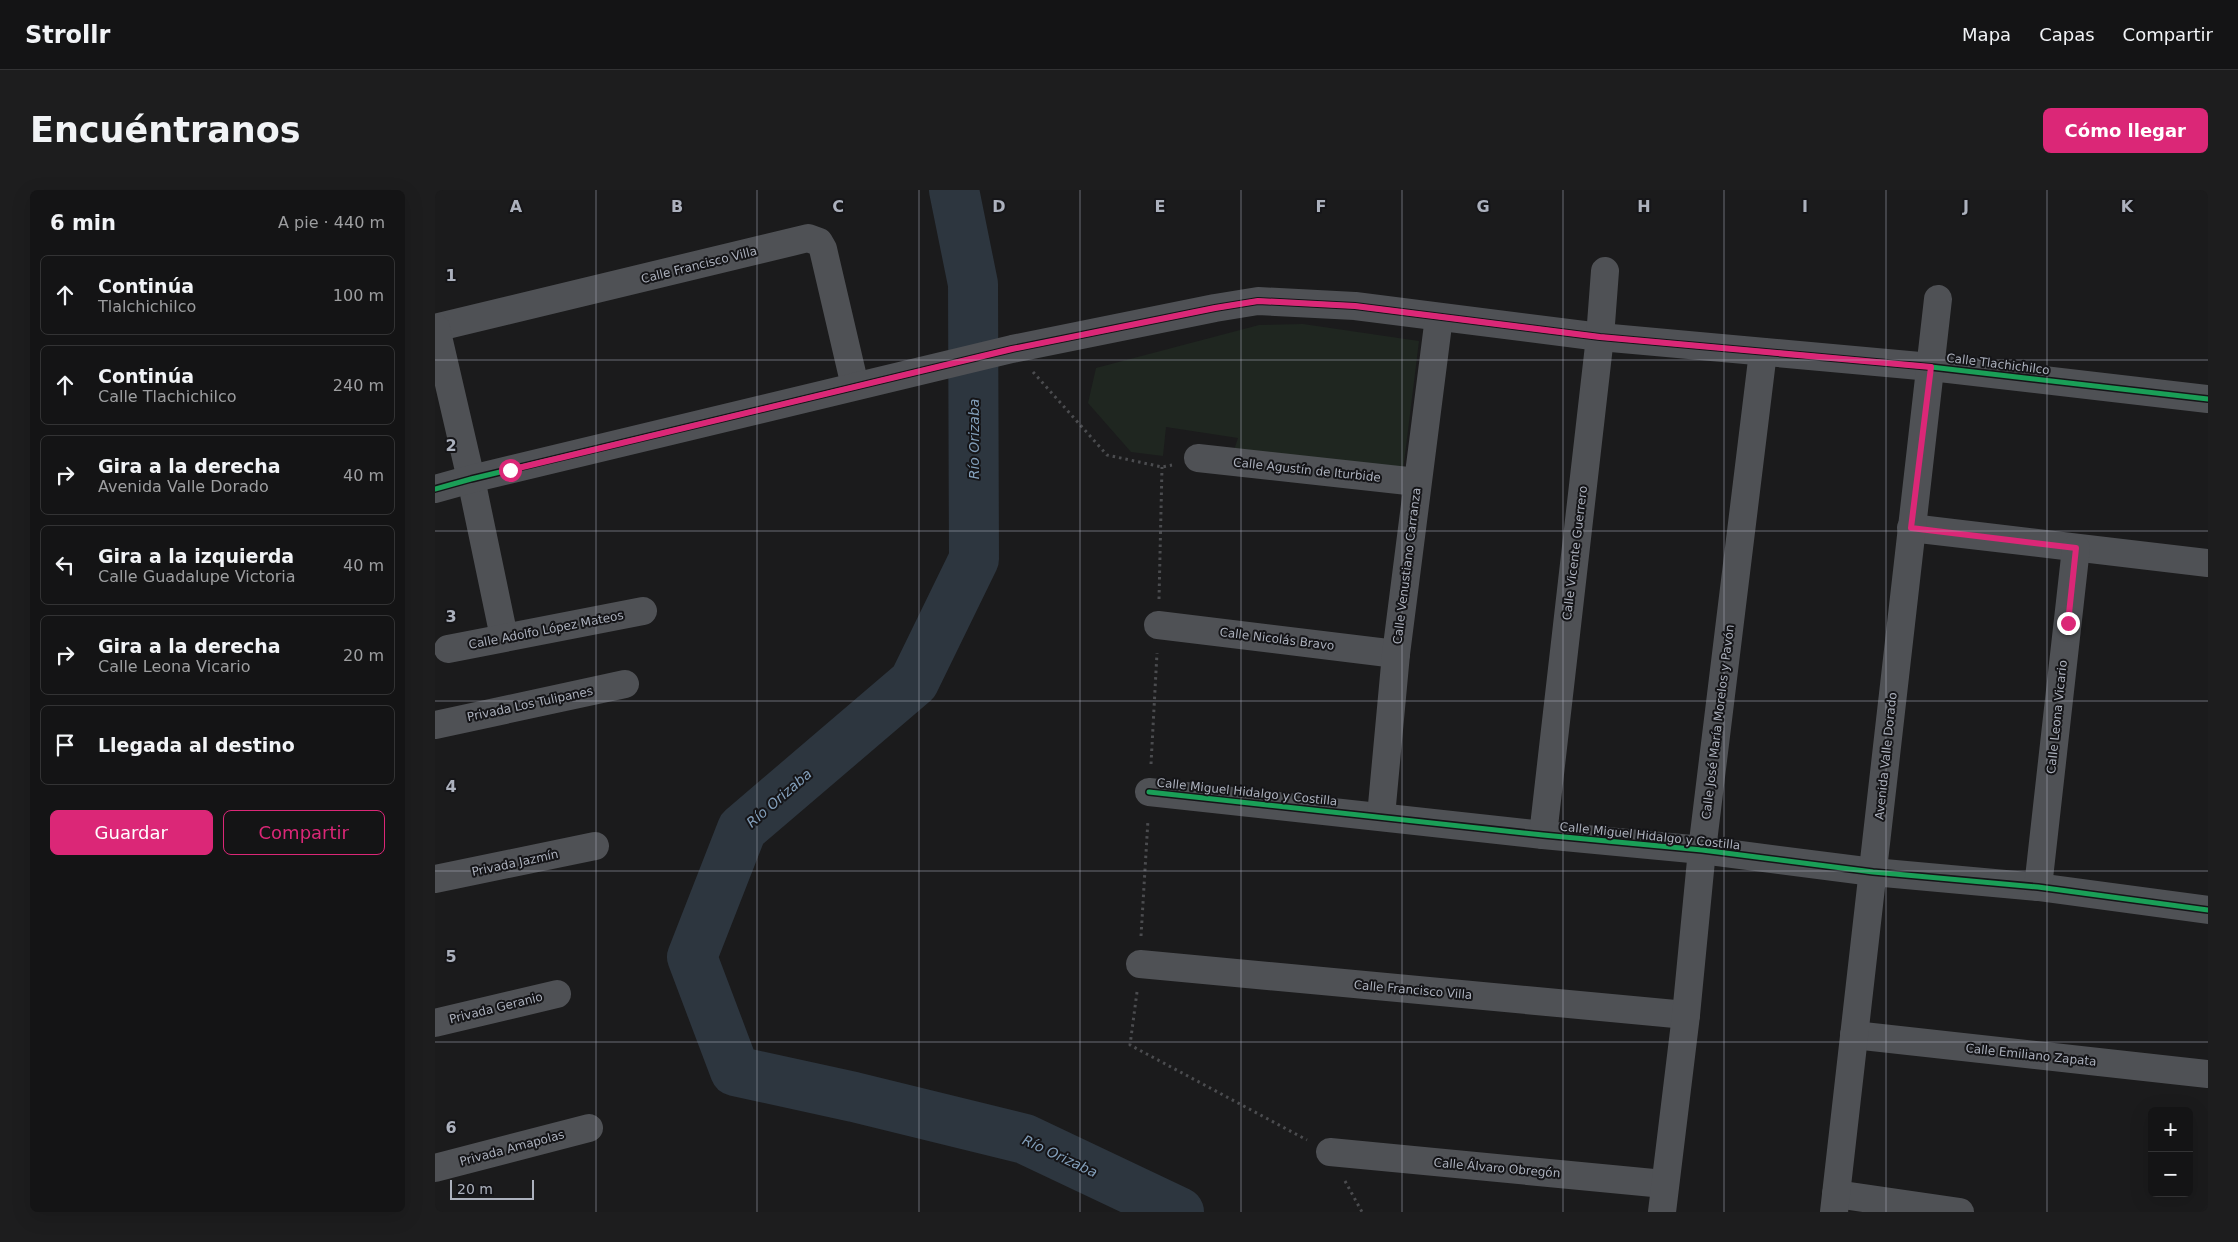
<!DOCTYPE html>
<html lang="es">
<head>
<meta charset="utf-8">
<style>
	body { margin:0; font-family:"DejaVu Sans",sans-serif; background:#1d1d1e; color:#f1f3f6 }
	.controls { position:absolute; right:15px; bottom:15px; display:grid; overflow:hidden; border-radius:8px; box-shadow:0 5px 20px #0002 }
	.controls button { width:45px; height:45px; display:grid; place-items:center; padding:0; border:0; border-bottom:1px solid #333334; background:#141415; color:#f1f3f6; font:25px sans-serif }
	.scale { position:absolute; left:15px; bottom:12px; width:84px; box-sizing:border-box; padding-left:5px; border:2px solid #acb1bd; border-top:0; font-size:14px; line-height:18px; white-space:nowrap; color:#acb1bd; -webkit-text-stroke:4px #151518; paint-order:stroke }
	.stop { position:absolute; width:15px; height:15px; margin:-11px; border:4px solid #db2777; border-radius:50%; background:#fff }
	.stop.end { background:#db2777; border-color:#fff; box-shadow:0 1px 5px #0008 }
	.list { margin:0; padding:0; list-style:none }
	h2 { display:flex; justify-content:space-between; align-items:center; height:65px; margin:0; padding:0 20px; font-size:21px }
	h2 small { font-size:16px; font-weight:400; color:#9d9ea0 }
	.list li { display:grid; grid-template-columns:32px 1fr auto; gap:15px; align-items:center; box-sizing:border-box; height:80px; margin:0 10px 10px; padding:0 10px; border:1px solid #333334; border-radius:8px }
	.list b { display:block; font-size:19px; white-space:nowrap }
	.list p { margin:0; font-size:16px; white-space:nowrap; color:#9d9ea0 }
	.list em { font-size:16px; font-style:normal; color:#9d9ea0 }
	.actions { display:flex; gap:10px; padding:15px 20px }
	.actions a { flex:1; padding:11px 0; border:1px solid #db2777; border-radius:8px; text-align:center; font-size:18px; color:#db2777 }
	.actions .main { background:#db2777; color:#fff }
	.icon { flex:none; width:28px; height:28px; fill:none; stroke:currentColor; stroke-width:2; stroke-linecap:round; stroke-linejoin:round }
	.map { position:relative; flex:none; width:1773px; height:1022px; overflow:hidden; border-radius:8px }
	header { display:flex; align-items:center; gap:30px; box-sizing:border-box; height:70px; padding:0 25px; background:#141415; border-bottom:1px solid #333334 }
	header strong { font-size:24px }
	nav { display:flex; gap:28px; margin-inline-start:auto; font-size:18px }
	.intro { display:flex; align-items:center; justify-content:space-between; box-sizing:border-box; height:120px; padding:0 30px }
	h1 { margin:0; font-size:35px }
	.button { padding:12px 22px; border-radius:8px; background:#db2777; color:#fff; font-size:18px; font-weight:700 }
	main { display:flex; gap:30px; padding:0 30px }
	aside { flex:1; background:#141415; border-radius:8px; box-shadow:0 5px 20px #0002 }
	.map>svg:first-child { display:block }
	.green { fill:#1f2620 }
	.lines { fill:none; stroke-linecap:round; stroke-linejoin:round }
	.river { stroke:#2d363f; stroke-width:50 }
	.path { stroke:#4b4c4f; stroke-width:3; stroke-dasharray:2.5 4; stroke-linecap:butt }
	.minor { stroke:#4f5155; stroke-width:28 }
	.cycleway-casing { stroke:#151518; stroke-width:8 }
	.cycleway { stroke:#1a9f57; stroke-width:5 }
	.route { stroke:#db2777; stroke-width:6 }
	.grid { fill:none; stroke:#acb1bd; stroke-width:1; stroke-opacity:0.55 }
	.labels { text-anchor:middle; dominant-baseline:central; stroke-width:4; stroke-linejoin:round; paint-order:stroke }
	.street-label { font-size:12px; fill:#acb1bd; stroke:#151518 }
	.water-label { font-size:14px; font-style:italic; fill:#829eb9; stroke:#151518 }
	.grid-label { font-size:16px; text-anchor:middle; font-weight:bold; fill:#acb1bd; stroke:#151518; stroke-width:4; stroke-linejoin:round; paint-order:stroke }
</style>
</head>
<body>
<header>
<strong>Strollr</strong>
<nav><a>Mapa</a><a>Capas</a><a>Compartir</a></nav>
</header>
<div class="intro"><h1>Encuéntranos</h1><a class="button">Cómo llegar</a></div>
<main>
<aside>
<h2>6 min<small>A pie · 440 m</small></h2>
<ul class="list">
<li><svg class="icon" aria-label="ahead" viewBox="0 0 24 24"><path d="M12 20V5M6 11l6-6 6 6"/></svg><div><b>Continúa</b><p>Tlalchichilco</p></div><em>100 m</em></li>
<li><svg class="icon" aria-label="ahead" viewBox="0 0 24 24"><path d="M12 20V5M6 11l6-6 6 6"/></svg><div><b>Continúa</b><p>Calle Tlachichilco</p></div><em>240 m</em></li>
<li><svg class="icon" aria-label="right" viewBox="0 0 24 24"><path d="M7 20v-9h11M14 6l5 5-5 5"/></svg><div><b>Gira a la derecha</b><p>Avenida Valle Dorado</p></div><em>40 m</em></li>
<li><svg class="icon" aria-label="left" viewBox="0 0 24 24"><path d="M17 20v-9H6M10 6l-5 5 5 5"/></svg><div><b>Gira a la izquierda</b><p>Calle Guadalupe Victoria</p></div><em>40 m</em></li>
<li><svg class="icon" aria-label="right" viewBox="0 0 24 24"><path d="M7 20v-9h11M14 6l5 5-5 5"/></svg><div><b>Gira a la derecha</b><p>Calle Leona Vicario</p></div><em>20 m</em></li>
<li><svg class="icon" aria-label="arrive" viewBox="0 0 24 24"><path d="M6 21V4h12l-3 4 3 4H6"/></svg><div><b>Llegada al destino</b></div></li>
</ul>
<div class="actions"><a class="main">Guardar</a><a>Compartir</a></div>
</aside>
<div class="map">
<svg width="1773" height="1022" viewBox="0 0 1773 1022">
	<rect width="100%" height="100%" fill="#1b1b1c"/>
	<path class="green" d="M868 134 984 151 967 289 797 266 803 248 731 237 728 266 696 262 653 213 661 178 824 135Z"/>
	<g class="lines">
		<path class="river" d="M519 0 538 94 539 369 479 492 307 639 257 767 300 881 419 907 590 949 744 1022"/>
		<g class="path">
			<path d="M598 182 672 265 727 277 737 275"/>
			<path d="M724 409 727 277"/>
			<path d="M716 574 722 463"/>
			<path d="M706 746 713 630"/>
			<path d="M702 802 695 855 872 950"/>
			<path d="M910 991 927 1022"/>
		</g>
		<g class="minor">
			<path d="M0 138 373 48 384 52 388 59 420 196"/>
			<path d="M1 138 36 289 69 447"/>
			<path d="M763 268 982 292"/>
			<path d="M0 299 36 289 577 159 780 118 823 111 920 116 1165 147 1496 177 1773 209"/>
			<path d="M1476 338 1773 373"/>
			<path d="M723 435 961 464"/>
			<path d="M13 459 208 421"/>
			<path d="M0 535 190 494"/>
			<path d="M714 602 1108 645 1267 660 1438 682 1603 697 1773 720"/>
			<path d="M946 626 961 464 1004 127"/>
			<path d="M1108 645 1165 147 1170 81"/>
			<path d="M0 689 160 656"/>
			<path d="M1603 697 1641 358"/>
			<path d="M705 774 1251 825"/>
			<path d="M0 833 122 804"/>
			<path d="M1419 845 1773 884"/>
			<path d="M895 962 1229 994"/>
			<path d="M0 978 154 938"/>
			<path d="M1401 1004 1525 1022"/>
			<path d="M1227 1022 1251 825 1267 660 1328 162"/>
			<path d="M1399 1022 1503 109"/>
		</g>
		<g class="cycleway-casing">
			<g id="cycleway">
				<path d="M0 299 36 289 577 159 780 118 823 111 920 116 1165 147 1496 177 1773 209"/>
				<path d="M714 602 1108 645 1267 660 1438 682 1603 697 1773 720"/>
			</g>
		</g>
		<use href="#cycleway" class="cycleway"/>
	</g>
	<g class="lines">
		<path class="route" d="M75 280 577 159 780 118 823 111 920 116 1165 147 1496 177 1476 338 1641 358 1633 433"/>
	</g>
	<path class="grid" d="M161 0V1022M322 0V1022M484 0V1022M645 0V1022M806 0V1022M967 0V1022M1128 0V1022M1289 0V1022M1451 0V1022M1612 0V1022M0 170H1773M0 341H1773M0 511H1773M0 681H1773M0 852H1773"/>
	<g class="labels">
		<g class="street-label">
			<text transform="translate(264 75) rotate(-14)">Calle Francisco Villa</text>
			<text transform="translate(1563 174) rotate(7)">Calle Tlachichilco</text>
			<text transform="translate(872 280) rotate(6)">Calle Agustín de Iturbide</text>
			<text transform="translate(1140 363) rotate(-83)">Calle Vicente Guerrero</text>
			<text transform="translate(972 376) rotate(-83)">Calle Venustiano Carranza</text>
			<text transform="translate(111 440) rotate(-11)">Calle Adolfo López Mateos</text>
			<text transform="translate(842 449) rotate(7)">Calle Nicolás Bravo</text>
			<text transform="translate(95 514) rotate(-12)">Privada Los Tulipanes</text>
			<text transform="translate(1622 527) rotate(-84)">Calle Leona Vicario</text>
			<text transform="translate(1283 532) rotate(-83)">Calle José María Morelos y Pavón</text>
			<text transform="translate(1451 566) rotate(-84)">Avenida Valle Dorado</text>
			<text transform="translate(812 602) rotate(6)">Calle Miguel Hidalgo y Costilla</text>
			<text transform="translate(1215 646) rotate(6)">Calle Miguel Hidalgo y Costilla</text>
			<text transform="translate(80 673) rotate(-12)">Privada Jazmín</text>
			<text transform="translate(978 800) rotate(5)">Calle Francisco Villa</text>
			<text transform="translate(61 818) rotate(-14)">Privada Geranio</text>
			<text transform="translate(1596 865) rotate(6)">Calle Emiliano Zapata</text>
			<text transform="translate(77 958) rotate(-15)">Privada Amapolas</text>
			<text transform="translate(1062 978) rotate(5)">Calle Álvaro Obregón</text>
		</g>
		<g class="water-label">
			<text transform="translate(539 249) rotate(-90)">Río Orizaba</text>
			<text transform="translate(344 608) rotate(-41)">Río Orizaba</text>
			<text transform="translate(625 966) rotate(25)">Río Orizaba</text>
		</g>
	</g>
	<g class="grid-label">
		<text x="81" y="22">A</text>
		<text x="242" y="22">B</text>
		<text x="403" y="22">C</text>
		<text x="564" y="22">D</text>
		<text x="725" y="22">E</text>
		<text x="886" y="22">F</text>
		<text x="1048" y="22">G</text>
		<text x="1209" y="22">H</text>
		<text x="1370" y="22">I</text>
		<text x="1531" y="22">J</text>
		<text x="1692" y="22">K</text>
		<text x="16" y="91">1</text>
		<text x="16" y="261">2</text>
		<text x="16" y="432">3</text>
		<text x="16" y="602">4</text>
		<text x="16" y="772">5</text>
		<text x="16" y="943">6</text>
	</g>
</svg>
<div class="controls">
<button>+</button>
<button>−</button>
</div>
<div class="scale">20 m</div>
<div class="stop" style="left:75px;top:280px"></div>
<div class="stop end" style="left:1633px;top:433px"></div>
</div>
</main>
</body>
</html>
